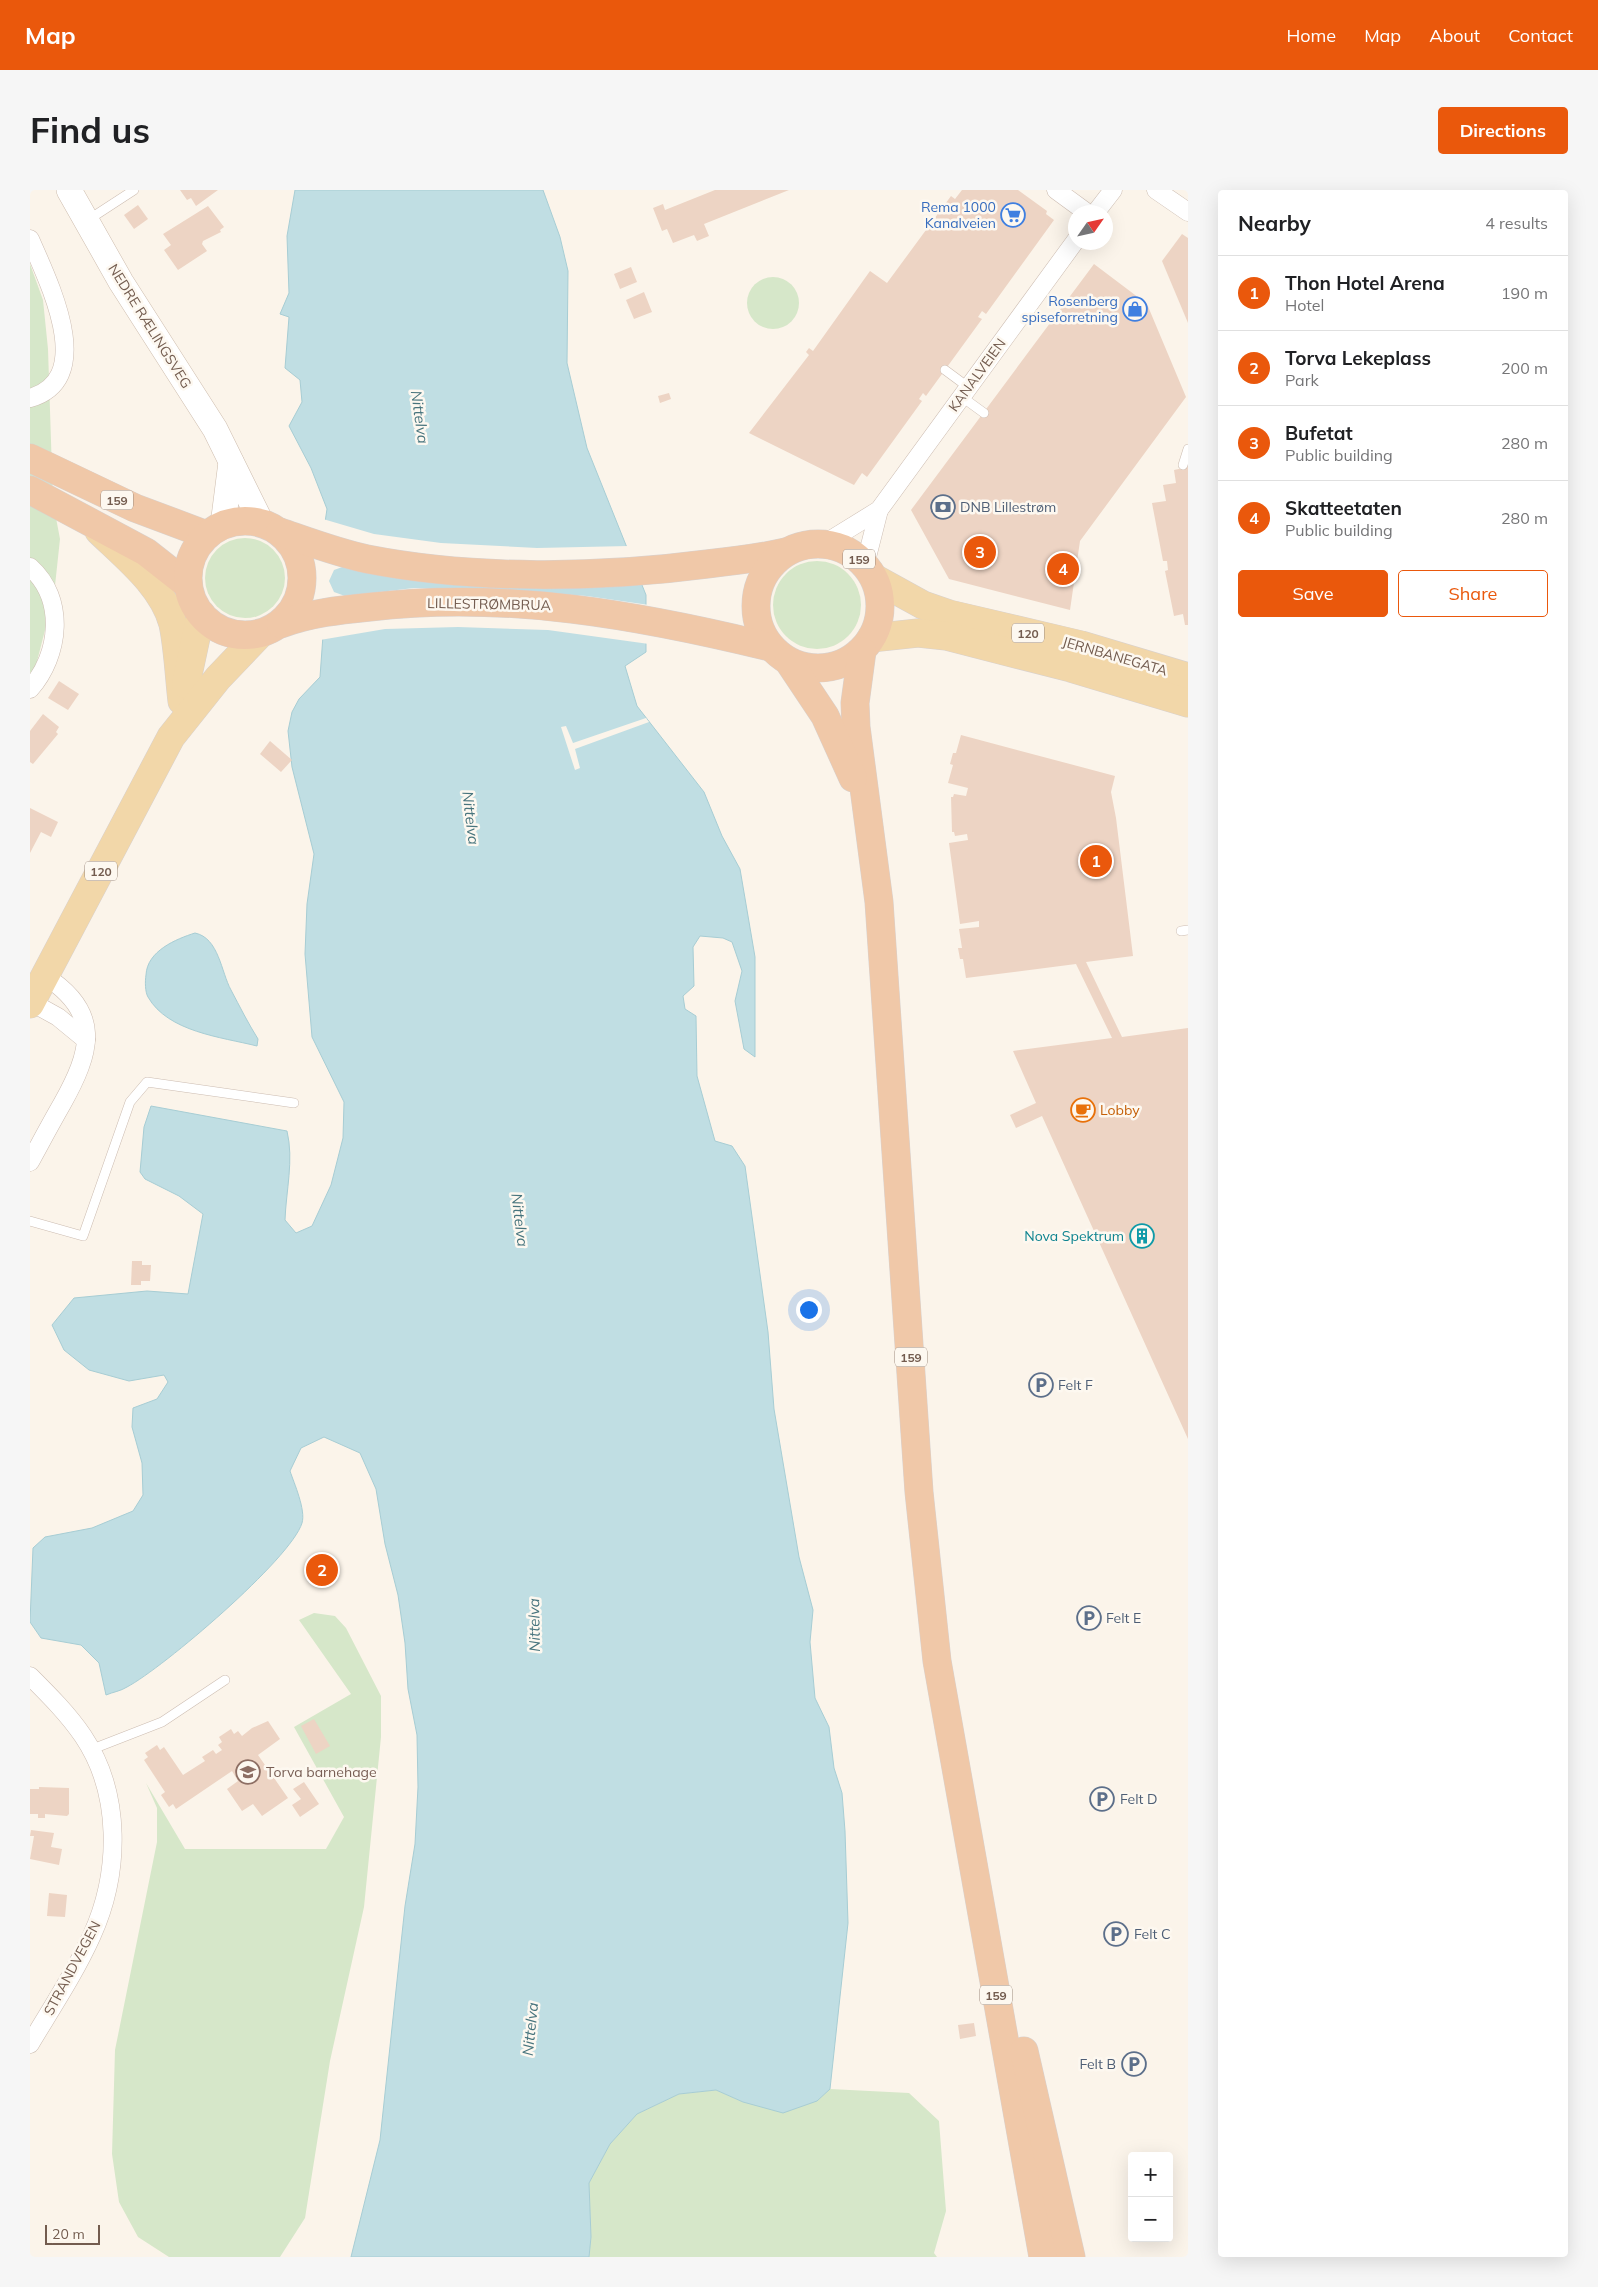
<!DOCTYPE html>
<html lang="en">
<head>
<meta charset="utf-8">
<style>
	body { margin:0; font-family:Mulish,sans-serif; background:#f6f6f6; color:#202124 }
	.controls { position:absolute; right:15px; bottom:15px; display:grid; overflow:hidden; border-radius:5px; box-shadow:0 5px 20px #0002 }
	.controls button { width:45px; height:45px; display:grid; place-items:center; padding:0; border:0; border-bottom:1px solid #e0e0e0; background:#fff; color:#202124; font:25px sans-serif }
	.compass { position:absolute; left:1038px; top:15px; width:45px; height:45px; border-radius:50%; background:#fff; box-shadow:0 5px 20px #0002; rotate:56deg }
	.scale { position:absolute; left:15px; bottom:12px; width:55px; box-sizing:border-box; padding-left:5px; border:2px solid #735c4f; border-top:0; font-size:14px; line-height:18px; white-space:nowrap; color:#735c4f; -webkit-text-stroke:4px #fdf8f0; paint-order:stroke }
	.you { position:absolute; left:778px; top:1119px; width:18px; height:18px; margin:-12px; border:4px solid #fff; border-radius:50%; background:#1a73e8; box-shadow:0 0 0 8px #1a73e833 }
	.badge { display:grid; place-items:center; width:32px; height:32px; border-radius:50%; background:#ea580c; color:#fff; font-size:16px; font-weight:700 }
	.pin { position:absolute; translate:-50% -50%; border:2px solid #fff; box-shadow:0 1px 5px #0006 }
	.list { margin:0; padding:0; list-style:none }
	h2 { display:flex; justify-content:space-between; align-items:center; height:65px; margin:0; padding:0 20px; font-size:21px }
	h2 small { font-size:16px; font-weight:400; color:#757577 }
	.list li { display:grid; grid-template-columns:32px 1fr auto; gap:15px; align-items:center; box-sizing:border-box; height:75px; padding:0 20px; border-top:1px solid #e0e0e0 }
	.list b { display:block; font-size:19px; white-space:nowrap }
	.list p { margin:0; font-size:16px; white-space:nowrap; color:#757577 }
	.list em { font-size:16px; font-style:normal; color:#757577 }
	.actions { display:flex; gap:10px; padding:15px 20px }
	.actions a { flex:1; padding:11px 0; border:1px solid #ea580c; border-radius:5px; text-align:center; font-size:18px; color:#ea580c }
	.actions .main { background:#ea580c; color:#fff }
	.map { position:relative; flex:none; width:1158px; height:2067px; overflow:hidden; border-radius:5px }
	header { display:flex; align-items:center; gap:30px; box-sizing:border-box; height:70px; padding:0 25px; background:#ea580c; color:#fff }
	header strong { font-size:24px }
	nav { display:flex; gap:28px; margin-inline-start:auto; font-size:18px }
	.intro { display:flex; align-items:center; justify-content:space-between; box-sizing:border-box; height:120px; padding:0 30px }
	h1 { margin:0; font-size:35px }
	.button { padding:12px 22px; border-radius:5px; background:#ea580c; color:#fff; font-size:18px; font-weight:700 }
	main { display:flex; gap:30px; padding:0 30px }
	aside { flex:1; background:#fff; border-radius:5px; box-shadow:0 5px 20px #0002 }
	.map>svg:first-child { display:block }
	.green { fill:#d6e7c9 }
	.water { fill:#c0dee3; stroke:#a7cdd4 }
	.pier { fill:#fbf4ea }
	.building { fill:#edd4c4 }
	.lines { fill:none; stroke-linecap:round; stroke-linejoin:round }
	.service-casing { stroke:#ccbcb1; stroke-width:10 }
	.minor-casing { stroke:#ccbcb1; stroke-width:19 }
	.secondary-casing { stroke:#cebdae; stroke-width:26 }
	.primary-casing { stroke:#d8d1ce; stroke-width:29 }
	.trunk-casing { stroke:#d8d1ce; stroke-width:29 }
	.service { stroke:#fff; stroke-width:9 }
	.minor { stroke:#fff; stroke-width:18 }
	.secondary { stroke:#fff; stroke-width:25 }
	.primary { stroke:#f2d7a9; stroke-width:28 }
	.trunk { stroke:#f0c8a8; stroke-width:28 }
	.labels { text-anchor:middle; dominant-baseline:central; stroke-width:5; stroke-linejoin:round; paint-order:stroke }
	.shield { fill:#fdf8f0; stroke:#9c8b7f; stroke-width:1 }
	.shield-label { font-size:12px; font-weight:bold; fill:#735c4f }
	.shop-label { font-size:14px; fill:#366cbe; stroke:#fdf8f0; text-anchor:end }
	.street-label { font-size:14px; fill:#735c4f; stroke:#fdf8f0 }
	.service-label { font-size:14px; fill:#4e5e75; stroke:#fdf8f0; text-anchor:start }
	.food-label { font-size:14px; fill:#c56008; stroke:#fdf8f0; text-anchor:start }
	.culture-label { font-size:14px; fill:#0d838f; stroke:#fdf8f0; text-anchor:end }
	.education-label { font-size:14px; fill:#785e54; stroke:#fdf8f0; text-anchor:start }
	.water-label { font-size:15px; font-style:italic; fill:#47747d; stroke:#fdf8f0 }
</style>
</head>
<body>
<header>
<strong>Map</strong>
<nav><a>Home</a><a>Map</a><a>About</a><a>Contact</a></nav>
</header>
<div class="intro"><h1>Find us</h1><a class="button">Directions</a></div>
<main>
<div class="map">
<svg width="1158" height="2067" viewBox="0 0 1158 2067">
	<rect width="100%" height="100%" fill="#fbf4ea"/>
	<g class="green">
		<path d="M0 74 13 110 18 159 23 312 30 349 24 405 4 483 2 481 0 483Z"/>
		<circle cx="743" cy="113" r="26"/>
		<circle cx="215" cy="388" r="40"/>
		<circle cx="787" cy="415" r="44"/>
		<path d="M284 1423 305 1426 316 1438 351 1506V1547L334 1717 300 1871 275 2028 250 2067H139L108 2047 89 2012 82 1964 85 1860 127 1652V1618L116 1593 155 1659H296L314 1627 264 1537 321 1504 269 1430Z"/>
		<path d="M800 1899 879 1903 909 1931 916 2021 904 2063 907 2067H559L561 2047 559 1993 580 1954 607 1924 649 1904 686 1900 713 1912 787 1911Z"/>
	</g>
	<g class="water">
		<path d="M265 0H513L530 47 538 81 537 173 557 258 616 405V462L595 476 607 516 674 602 692 646 710 679 725 767V867L714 859 705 811 712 781 702 752 693 748 670 746 663 757 664 796 653 806 655 819 666 826 667 886 685 951 702 956 715 976 738 1142 744 1219 769 1367 783 1420 780 1452 785 1508 799 1537 804 1578 812 1603 815 1641 818 1733 800 1899 787 1911 753 1923 713 1912 686 1900 649 1904 607 1924 580 1954 559 1993 561 2047 559 2067H321L350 1950 375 1716 385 1654 388 1597 387 1545 378 1499 375 1453 368 1405 355 1354 346 1299 330 1263 294 1247 271 1258 260 1281C264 1293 276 1320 272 1333 261 1369 133 1478 97 1497 91 1501 83 1502 76 1505L69 1473 51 1455 11 1448 0 1432 3 1358 15 1347 62 1338 103 1321 113 1305 112 1273 102 1237 103 1218 127 1209 138 1192 134 1185 99 1191 59 1180 34 1160 22 1135 44 1108 117 1101 158 1104 173 1024 149 1006 115 989 110 982 114 937 121 916 257 941C264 970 256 1001 255 1030L266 1043 282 1036 301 995 313 948 314 912 282 847 275 764 277 714 284 664 262 577 258 541 262 522 269 509 290 487 298 376 294 339 297 319 281 278 259 236 272 212 270 190 255 178 259 127 250 124 259 103 257 46Z"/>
		<path d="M165 743C189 748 191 782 201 800 210 817 218 833 228 849L227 856C191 847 138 842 118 807 115 802 115 791 116 785 117 761 146 749 165 743Z"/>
	</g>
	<g class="pier">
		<path d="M293 329 344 344 411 353 507 358 599 356 614 394 315 376 304 380 299 391 304 402 315 406 384 398 464 399 557 406 619 415V454L518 440 428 437 355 439 290 450 295 376 291 339Z"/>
		<path d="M616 528 619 532 545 559 550 578 545 580 531 537 536 536 543 553Z"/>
	</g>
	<g class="building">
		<path d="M150 0H188L166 16 161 8 157 10Z"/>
		<path d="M685 0H759L674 34 679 46 667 51 664 45 643 53 637 39 632 41 623 18 633 14 635 20Z"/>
		<path d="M932 0H988L1017 21 1016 24 1024 30 956 124 952 121 948 127 952 129 896 206 893 203 889 209 892 211 837 287 832 283 824 295 719 243 779 165 776 162 779 158 783 161 840 81 857 93 921 6 925 9Z"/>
		<path d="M108 15 118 29 104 39 94 25Z"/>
		<path d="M178 16 194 37 190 40 191 42 173 51 172 54 177 61 148 80 134 60 141 55 133 44Z"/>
		<path d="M1152 44 1158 48V133L1132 71Z"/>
		<path d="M1064 74 1117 114 1156 207 1050 351 1040 420 919 389 881 320Z"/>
		<path d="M601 77 607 92 590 99 584 84Z"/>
		<path d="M614 102 622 122 604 129 596 110Z"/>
		<path d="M639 203 641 209 630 213 628 206Z"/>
		<path d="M1158 277V435H1155L1153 424 1144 426 1135 381 1138 380 1137 371H1133L1122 313 1136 311 1133 295 1146 293 1144 280Z"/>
		<path d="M29 491 49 504 38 520 18 508Z"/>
		<path d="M13 524 29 537 26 542 28 544 3 574 0 572V541Z"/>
		<path d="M931 545 1085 586 1081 602 1086 628 1103 766 1056 772 1092 847 1158 838V1249L1012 926 986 938 980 925 1006 913 983 861 1082 848 1046 774 936 788 933 769H930L928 758H932L929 739 949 737V731L930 734 919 653 938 650 937 644 925 646 924 642H922L921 607H923L924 604 936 606 938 598 918 593 923 575 920 574 923 563H926Z"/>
		<path d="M240 551 262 570 251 582 230 564Z"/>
		<path d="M0 618 28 632 21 647 11 642 0 663Z"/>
		<path d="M102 1071H112V1075H121L120 1091H111V1095H101Z"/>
		<path d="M284 1529 300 1556 286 1564 271 1536Z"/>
		<path d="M238 1531 250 1549 228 1565 258 1608 232 1626 223 1614 212 1621 197 1599 208 1591 202 1581 146 1619 143 1614 139 1617 131 1605 135 1602 114 1570 118 1567 115 1563 127 1555 130 1560 134 1557 153 1585 175 1571 172 1567 183 1560 186 1564 192 1560 188 1555 192 1552 189 1547 201 1539 204 1544 208 1541 212 1546 222 1538Z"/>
		<path d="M274 1592 289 1614 270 1627 262 1615 271 1609 263 1599Z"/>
		<path d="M9 1597 39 1598V1624L37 1626 15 1624V1628H8V1624H0V1599H9Z"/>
		<path d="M1 1640 24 1643 21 1657 32 1659 29 1675 0 1669 4 1646H0Z"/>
		<path d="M19 1703 37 1705 35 1727 17 1726Z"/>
		<path d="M944 1833 946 1846 930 1849 928 1835Z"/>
	</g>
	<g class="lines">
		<g class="service-casing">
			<g id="service">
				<path d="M58 30 104 0"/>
				<path d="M915 180 938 197"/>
				<path d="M932 207 954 223"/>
				<path d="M1153 275 1158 259"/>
				<path d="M1151 741 1158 740"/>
				<path d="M0 1031 53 1046 100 912 117 892 264 913"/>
				<path d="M60 1560 132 1532 195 1490"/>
			</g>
		</g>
		<g class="minor-casing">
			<g id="minor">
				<path d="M1026 0 1056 22"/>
				<path d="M1126 0 1158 22"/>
				<path d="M1066 22 1083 0"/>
				<path d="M0 49C18 91 68 189 0 208"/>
				<path d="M794 354 849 320 1046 50"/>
				<path d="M835 375 849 320"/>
				<path d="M0 377C36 409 30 465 0 499"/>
				<path d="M1 812 28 827 56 850"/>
				<path d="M0 972C11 952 21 933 32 914 61 862 73 823 15 786"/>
				<path d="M0 1486C19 1505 38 1524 53 1546 92 1604 90 1683 62 1745 45 1783 21 1819 0 1854"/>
			</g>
		</g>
		<g class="secondary-casing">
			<g id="secondary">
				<path d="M39 0 91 92 185 239 232 334"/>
				<path d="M193 335 201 272"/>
			</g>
		</g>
		<g class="primary-casing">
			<g id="primary">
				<path d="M69 341C96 367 133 396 143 434 148 458 149 485 152 511"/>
				<path d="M844 388 893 415 919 424 1051 455 1158 487"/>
				<path d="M841 448 888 443 916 446 1041 478 1158 513"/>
				<path d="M156 494 171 424"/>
				<path d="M0 814 141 547 188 488 230 444"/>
			</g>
		</g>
		<g class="trunk-casing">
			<g id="trunk">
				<path d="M0 268 105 318 177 345"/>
				<path d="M0 300 116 362 158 395"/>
				<circle cx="215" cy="388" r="57"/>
				<path d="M250 342C279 352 308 363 337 369 444 390 570 388 677 374 704 371 730 368 756 362"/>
				<circle cx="788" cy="416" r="62"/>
				<path d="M251 434C280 423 310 420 340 417 476 401 609 425 740 457"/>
				<path d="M832 461 825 513 826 537 849 712 889 1302 907 1471 1013 2067"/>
				<path d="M759 472 795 526 823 588"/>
				<path d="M994 1861 1041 2067"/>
			</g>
		</g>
		<use href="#service" class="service"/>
		<use href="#minor" class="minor"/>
		<use href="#secondary" class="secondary"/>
		<use href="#primary" class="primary"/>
		<use href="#trunk" class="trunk"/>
	</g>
	<defs>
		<g id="supermarket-ring" transform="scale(1.25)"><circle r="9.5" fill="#fdf8f0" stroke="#3f7fe0" stroke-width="1.5"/><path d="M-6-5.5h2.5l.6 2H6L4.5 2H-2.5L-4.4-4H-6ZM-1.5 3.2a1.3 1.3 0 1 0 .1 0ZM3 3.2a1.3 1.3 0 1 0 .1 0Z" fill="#3f7fe0"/></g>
		<g id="shop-ring" transform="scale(1.25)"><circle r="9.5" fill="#fdf8f0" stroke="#3f7fe0" stroke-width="1.5"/><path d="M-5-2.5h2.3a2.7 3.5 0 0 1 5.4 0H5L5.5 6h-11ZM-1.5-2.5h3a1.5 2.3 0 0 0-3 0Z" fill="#3f7fe0"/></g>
		<g id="bank-ring" transform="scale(1.25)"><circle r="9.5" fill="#fdf8f0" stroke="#5c6f8a" stroke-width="1.5"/><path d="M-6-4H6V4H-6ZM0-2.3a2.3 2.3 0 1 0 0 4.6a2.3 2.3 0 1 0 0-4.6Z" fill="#5c6f8a"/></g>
		<g id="cafe-ring" transform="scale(1.25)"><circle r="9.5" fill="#fdf8f0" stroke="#e8710a" stroke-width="1.5"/><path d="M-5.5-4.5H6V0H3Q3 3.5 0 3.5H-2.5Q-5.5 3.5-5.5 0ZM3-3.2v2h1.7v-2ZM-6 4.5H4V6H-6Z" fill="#e8710a"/></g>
		<g id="building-ring" transform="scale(1.25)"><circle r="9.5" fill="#fdf8f0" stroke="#0f9aa8" stroke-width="1.5"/><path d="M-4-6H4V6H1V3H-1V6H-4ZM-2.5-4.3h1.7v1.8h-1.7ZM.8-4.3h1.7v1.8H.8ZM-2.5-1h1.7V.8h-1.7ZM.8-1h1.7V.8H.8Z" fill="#0f9aa8"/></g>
		<g id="parking-ring" transform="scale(1.25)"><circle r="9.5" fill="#fdf8f0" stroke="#5c6f8a" stroke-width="1.5"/><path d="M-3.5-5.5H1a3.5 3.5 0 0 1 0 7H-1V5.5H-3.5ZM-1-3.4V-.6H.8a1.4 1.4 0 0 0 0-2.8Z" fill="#5c6f8a"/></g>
		<g id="school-ring" transform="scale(1.25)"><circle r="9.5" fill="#fdf8f0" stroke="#8d6e63" stroke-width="1.5"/><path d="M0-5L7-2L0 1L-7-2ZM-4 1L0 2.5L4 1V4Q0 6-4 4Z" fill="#8d6e63"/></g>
	</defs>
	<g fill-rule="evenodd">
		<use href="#supermarket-ring" x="983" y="25"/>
		<use href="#shop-ring" x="1105" y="119"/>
		<use href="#bank-ring" x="913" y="317"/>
		<use href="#cafe-ring" x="1053" y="920"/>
		<use href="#building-ring" x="1112" y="1046"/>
		<use href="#parking-ring" x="1011" y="1195"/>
		<use href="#parking-ring" x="1059" y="1428"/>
		<use href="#school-ring" x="218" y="1582"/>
		<use href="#parking-ring" x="1072" y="1609"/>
		<use href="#parking-ring" x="1086" y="1744"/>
		<use href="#parking-ring" x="1104" y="1874"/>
	</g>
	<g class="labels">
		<g class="shield">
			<rect x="71" y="300.5" width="32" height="19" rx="4"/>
			<rect x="813" y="359.5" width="32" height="19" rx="4"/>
			<rect x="982" y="433.5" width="32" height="19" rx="4"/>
			<rect x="55" y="671.5" width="32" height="19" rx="4"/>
			<rect x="865" y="1157.5" width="32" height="19" rx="4"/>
			<rect x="950" y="1795.5" width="32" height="19" rx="4"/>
		</g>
		<g class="shield-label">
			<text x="87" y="310">159</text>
			<text x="829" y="369">159</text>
			<text x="998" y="443">120</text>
			<text x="71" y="681">120</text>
			<text x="881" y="1167">159</text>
			<text x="966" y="1805">159</text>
		</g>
		<g class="shop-label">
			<text x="966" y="17">Rema 1000<tspan x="966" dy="16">Kanalveien</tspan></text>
			<text x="1088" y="111">Rosenberg<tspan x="1088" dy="16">spiseforretning</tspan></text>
		</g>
		<g class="street-label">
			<text transform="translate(120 136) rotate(58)">NEDRE RÆLINGSVEG</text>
			<text transform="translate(947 185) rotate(-54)">KANALVEIEN</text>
			<text transform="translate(459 414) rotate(1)">LILLESTRØMBRUA</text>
			<text transform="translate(1085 466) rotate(16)">JERNBANEGATA</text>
			<text transform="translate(42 1778) rotate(-62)">STRANDVEGEN</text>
		</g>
		<g class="service-label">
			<text x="930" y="317">DNB Lillestrøm</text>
			<text x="1028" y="1195">Felt F</text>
			<text x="1076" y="1428">Felt E</text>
			<text x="1090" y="1609">Felt D</text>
			<text x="1104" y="1744">Felt C</text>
			<text x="1086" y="1874" text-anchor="end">Felt B</text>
		</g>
		<g class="food-label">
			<text x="1070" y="920">Lobby</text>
		</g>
		<g class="culture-label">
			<text x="1094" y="1046">Nova Spektrum</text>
		</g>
		<g class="education-label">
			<text x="236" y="1582">Torva barnehage</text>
		</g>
		<g class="water-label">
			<text transform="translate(390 227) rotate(82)">Nittelva</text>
			<text transform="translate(441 628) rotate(83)">Nittelva</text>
			<text transform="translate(490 1030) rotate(83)">Nittelva</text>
			<text transform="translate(504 1435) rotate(-91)">Nittelva</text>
			<text transform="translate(500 1839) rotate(-84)">Nittelva</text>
		</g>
	</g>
</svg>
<div class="controls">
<button>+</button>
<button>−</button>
</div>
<svg class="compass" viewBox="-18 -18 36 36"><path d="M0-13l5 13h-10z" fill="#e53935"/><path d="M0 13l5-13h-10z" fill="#757577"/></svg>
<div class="scale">20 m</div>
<div class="you"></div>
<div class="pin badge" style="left:1066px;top:671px">1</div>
<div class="pin badge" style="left:292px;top:1380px">2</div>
<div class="pin badge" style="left:950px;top:362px">3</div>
<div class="pin badge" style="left:1033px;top:379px">4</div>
</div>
<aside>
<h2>Nearby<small>4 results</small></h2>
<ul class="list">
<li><span class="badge">1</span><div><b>Thon Hotel Arena</b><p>Hotel</p></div><em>190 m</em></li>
<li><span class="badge">2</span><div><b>Torva Lekeplass</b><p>Park</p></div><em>200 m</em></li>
<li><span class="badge">3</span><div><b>Bufetat</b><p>Public building</p></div><em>280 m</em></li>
<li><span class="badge">4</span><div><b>Skatteetaten</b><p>Public building</p></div><em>280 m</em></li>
</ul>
<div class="actions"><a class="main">Save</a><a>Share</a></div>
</aside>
</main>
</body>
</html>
